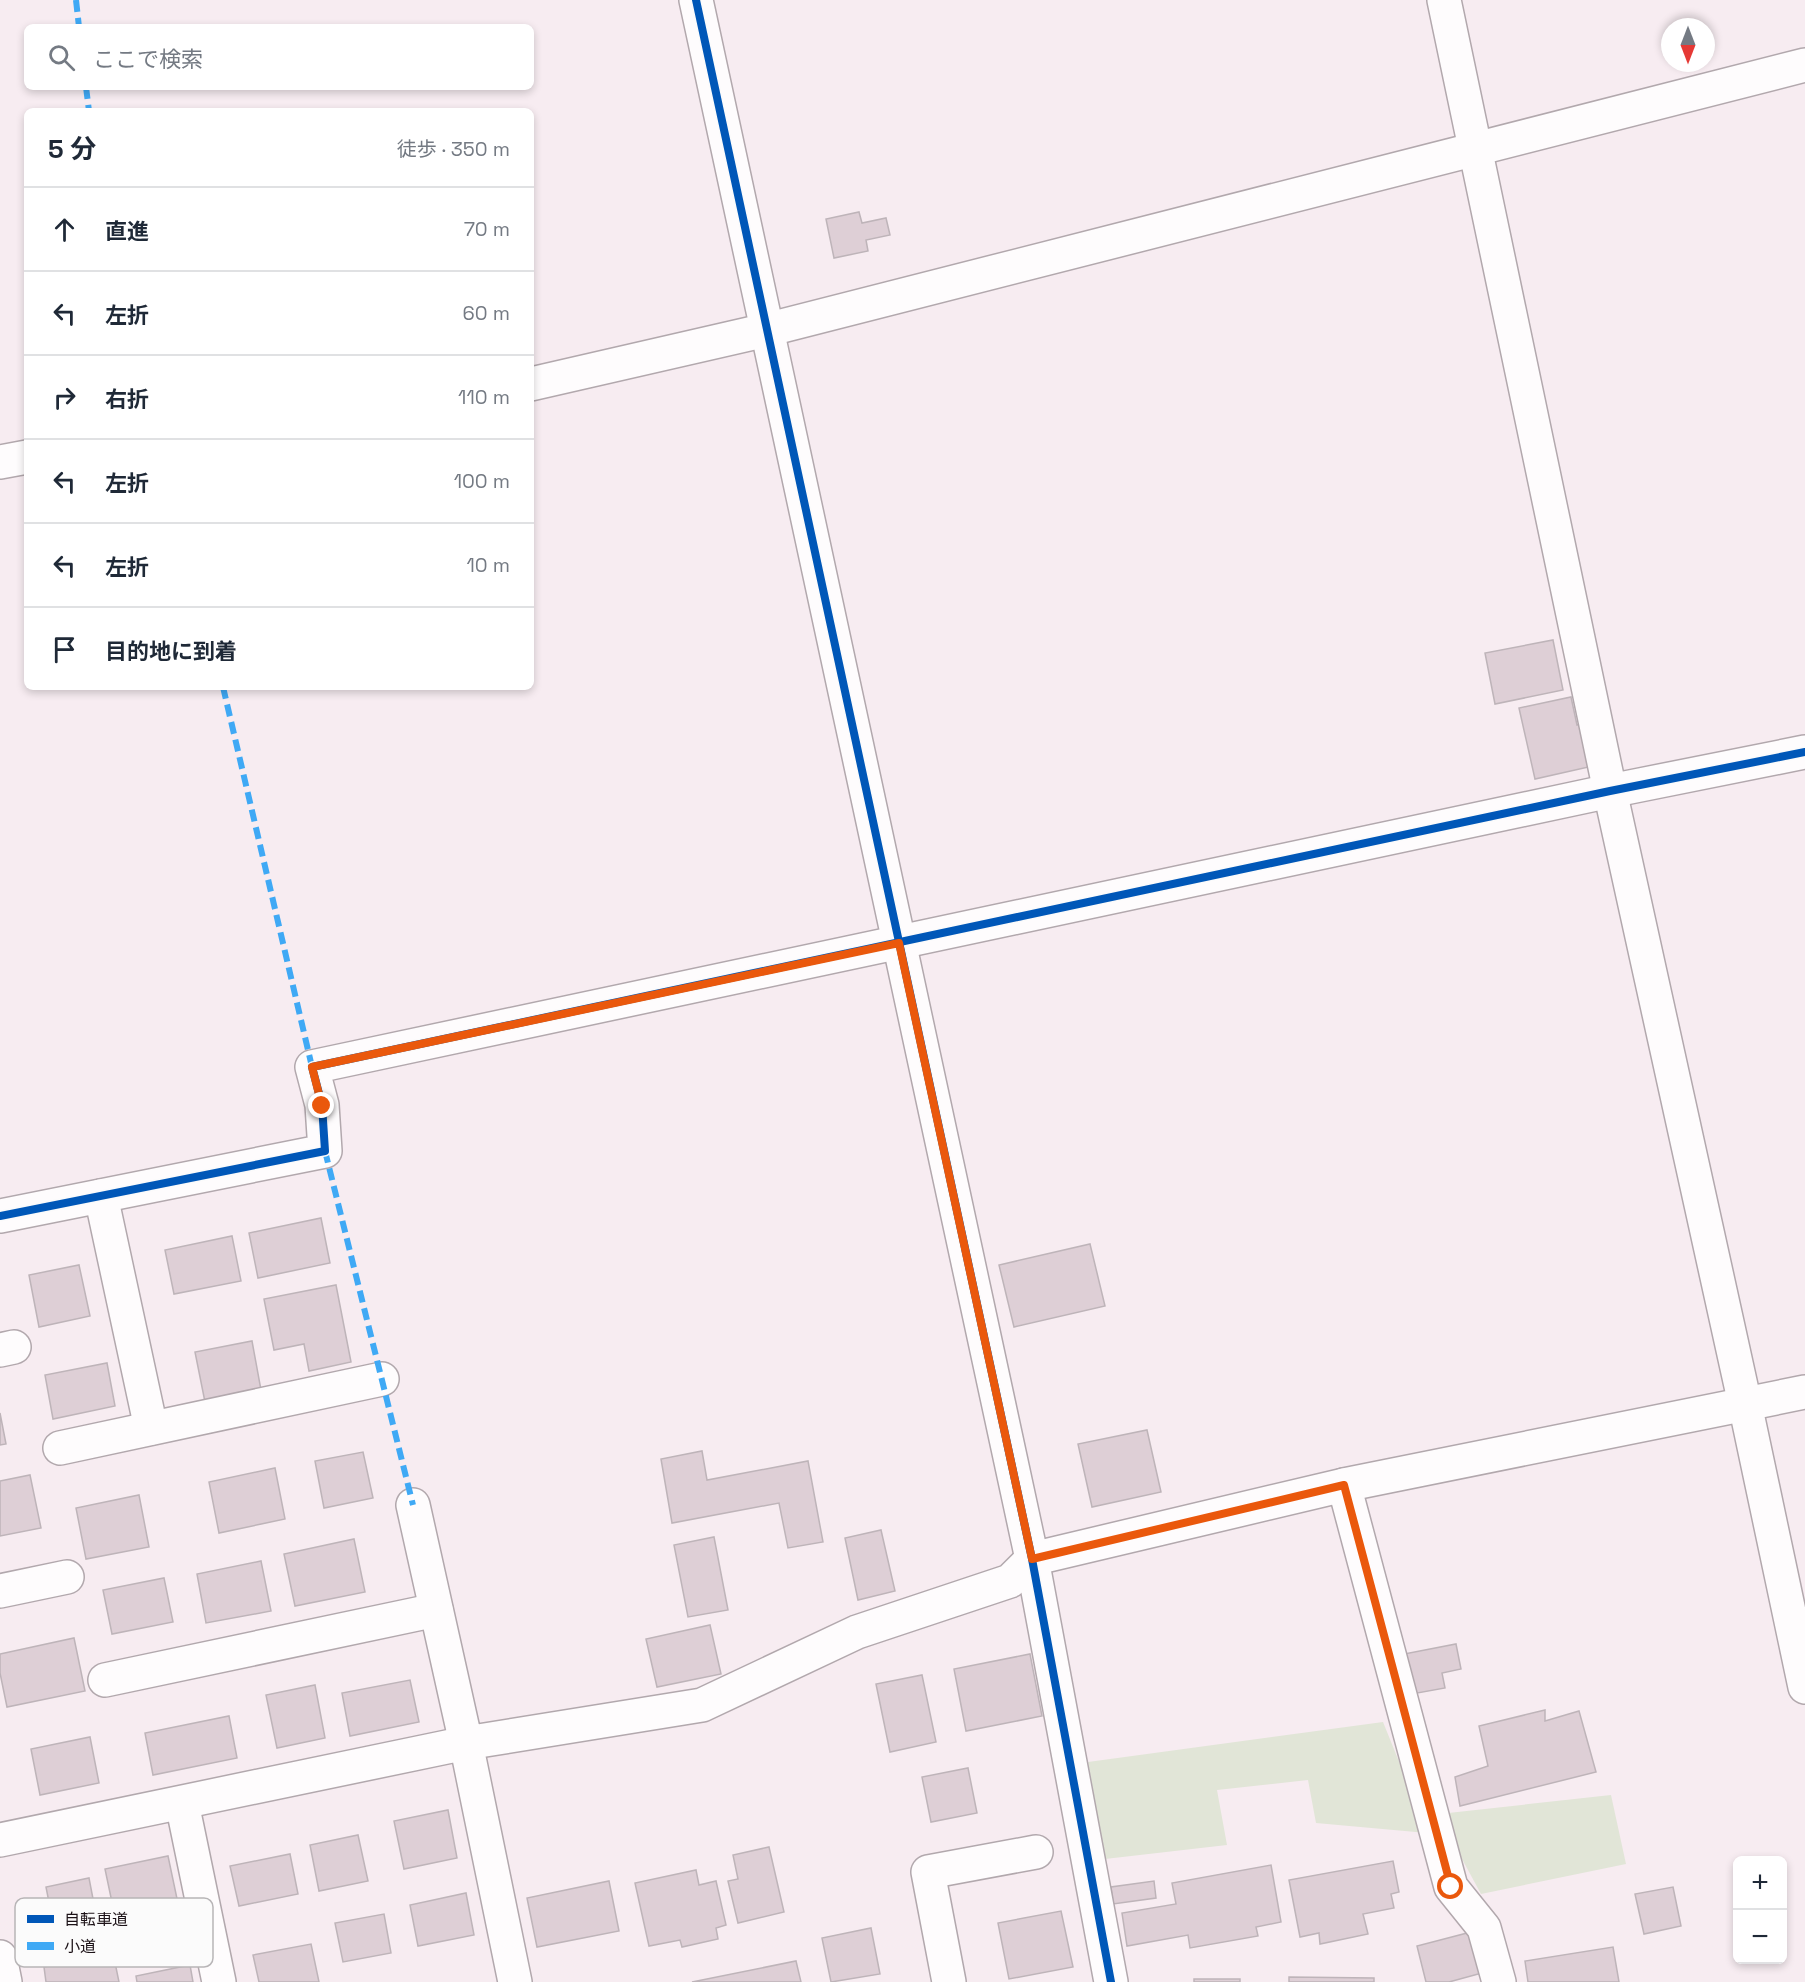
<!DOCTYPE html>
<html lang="ja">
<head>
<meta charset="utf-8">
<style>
	body { margin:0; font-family:"Space Grotesk","Noto Sans JP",sans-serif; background:#f6f6f7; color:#1f2937 }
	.controls { position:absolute; right:18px; bottom:18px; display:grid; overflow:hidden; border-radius:9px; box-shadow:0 3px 9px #0003 }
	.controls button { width:54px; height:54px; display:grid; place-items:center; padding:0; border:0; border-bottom:2px solid #e0e1e3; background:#fff; color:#1f2937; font:30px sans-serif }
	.compass { position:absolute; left:1661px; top:18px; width:54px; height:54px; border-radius:50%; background:#fff; box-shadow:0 3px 9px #0003; rotate:180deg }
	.stop { position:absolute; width:18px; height:18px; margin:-14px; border:4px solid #ea580c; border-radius:50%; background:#fff }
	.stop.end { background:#ea580c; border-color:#fff; box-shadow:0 2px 6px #0008 }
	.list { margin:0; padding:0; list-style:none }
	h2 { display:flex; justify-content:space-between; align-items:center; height:78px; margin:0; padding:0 24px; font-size:26px }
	h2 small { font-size:20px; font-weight:400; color:#747a83 }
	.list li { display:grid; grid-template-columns:39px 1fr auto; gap:18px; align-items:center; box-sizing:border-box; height:84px; padding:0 24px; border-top:2px solid #e0e1e3 }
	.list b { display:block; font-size:22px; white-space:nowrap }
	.list em { font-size:20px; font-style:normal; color:#747a83 }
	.icon { flex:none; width:33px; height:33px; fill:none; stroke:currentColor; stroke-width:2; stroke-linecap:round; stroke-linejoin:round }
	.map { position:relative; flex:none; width:1805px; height:1982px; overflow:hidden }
	.search { position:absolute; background:#fff; box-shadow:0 3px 9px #0003; left:24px; top:24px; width:510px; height:66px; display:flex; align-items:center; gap:15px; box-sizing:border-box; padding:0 21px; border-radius:9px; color:#747a83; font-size:22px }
	.panel { position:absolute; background:#fff; box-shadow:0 3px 9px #0003; left:24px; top:108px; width:510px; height:582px; border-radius:9px }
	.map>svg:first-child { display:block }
	.green { fill:#e1e5d7 }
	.building { fill:#decfd6; stroke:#beb4b9; stroke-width:1.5 }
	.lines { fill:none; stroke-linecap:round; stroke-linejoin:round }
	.minor-casing { stroke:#b2a8ad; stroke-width:36 }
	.minor { stroke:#fefcfd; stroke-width:33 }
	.quiet { stroke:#3fa9f5; stroke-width:6; stroke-dasharray:12 6; stroke-linecap:butt }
	.cycleway-casing { stroke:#fbfbfb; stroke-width:11 }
	.cycleway { stroke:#0057b8; stroke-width:8 }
	.route { stroke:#ea580c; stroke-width:8 }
	.key { fill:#fbfbfb; stroke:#b8b5b7; stroke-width:1.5 }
	.key-label { font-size:16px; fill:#1c1217 }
</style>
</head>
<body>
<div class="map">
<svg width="1805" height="1982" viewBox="0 0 1805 1982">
	<rect width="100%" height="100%" fill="#f7ecf1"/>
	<path class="green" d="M1383 1722 1421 1816 1611 1795 1626 1864 1481 1894 1449 1835 1316 1823 1308 1780 1217 1790 1227 1845 1105 1859 1088 1762Z"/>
	<g class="building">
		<path d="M859 212 862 223 886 218 890 235 866 240 868 251 834 258 826 219Z"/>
		<path d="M1553 640 1563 690 1495 704 1485 653Z"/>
		<path d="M1571 697 1577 725 1583 723 1593 766 1535 779 1519 708Z"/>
		<path d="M321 1218 330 1263 258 1278 249 1233Z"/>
		<path d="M232 1236 241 1281 174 1294 165 1250Z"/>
		<path d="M1090 1244 1105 1306 1014 1327 999 1265Z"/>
		<path d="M79 1265 90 1316 39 1327 29 1275Z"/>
		<path d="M336 1285 351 1362 309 1371 304 1344 274 1350 264 1299Z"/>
		<path d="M252 1341 261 1390 205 1402 195 1352Z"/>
		<path d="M107 1363 115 1406 53 1419 45 1375Z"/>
		<path d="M0 1413 6 1444 0 1445Z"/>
		<path d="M1147 1430 1161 1492 1092 1507 1078 1444Z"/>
		<path d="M702 1451 707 1480 808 1461 823 1542 788 1548 779 1503 672 1523 661 1459Z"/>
		<path d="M363 1452 373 1498 324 1508 315 1461Z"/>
		<path d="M275 1468 285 1519 219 1533 209 1482Z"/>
		<path d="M30 1475 41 1528 0 1536V1481Z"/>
		<path d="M139 1495 149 1547 86 1559 76 1508Z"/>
		<path d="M881 1530 895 1591 858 1600 845 1538Z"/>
		<path d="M714 1537 728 1610 688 1617 674 1545Z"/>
		<path d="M354 1539 365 1592 295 1606 284 1554Z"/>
		<path d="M261 1561 271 1611 206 1623 197 1574Z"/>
		<path d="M164 1578 173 1622 112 1634 103 1590Z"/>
		<path d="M710 1625 721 1674 657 1687 646 1639Z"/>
		<path d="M74 1638 85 1691 7 1707 0 1673V1654Z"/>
		<path d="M1456 1644 1461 1669 1442 1673 1445 1688 1412 1694 1404 1654Z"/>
		<path d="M1030 1654 1042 1716 966 1731 954 1669Z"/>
		<path d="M922 1675 936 1742 890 1752 876 1684Z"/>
		<path d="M410 1680 419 1722 350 1736 342 1693Z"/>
		<path d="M315 1685 325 1738 277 1748 266 1695Z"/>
		<path d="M1545 1710V1721L1579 1711 1596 1772 1460 1806 1455 1777 1488 1766 1479 1726Z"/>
		<path d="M229 1716 237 1758 153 1775 145 1733Z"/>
		<path d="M90 1737 99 1783 40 1795 31 1749Z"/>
		<path d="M968 1768 977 1813 931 1822 922 1777Z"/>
		<path d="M448 1810 457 1858 404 1869 394 1821Z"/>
		<path d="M358 1835 368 1881 319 1891 310 1845Z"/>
		<path d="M769 1847 784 1912 738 1923 728 1881 738 1879 733 1855Z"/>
		<path d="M290 1854 298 1894 239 1906 230 1866Z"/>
		<path d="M168 1856 180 1913 117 1926 105 1869Z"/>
		<path d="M1393 1861 1399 1892 1391 1894 1394 1908 1363 1914 1368 1934 1320 1944 1319 1933 1300 1937 1289 1880Z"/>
		<path d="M1271 1865 1281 1922 1256 1927 1258 1936 1190 1948 1188 1935 1127 1946 1122 1913 1176 1904 1172 1883Z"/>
		<path d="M696 1870 699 1885 716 1881 726 1925 716 1928 718 1939 682 1947 680 1940 649 1946 635 1883Z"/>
		<path d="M89 1878 98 1925 55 1933 46 1887Z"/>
		<path d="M609 1881 619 1931 537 1947 527 1898Z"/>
		<path d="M1154 1881 1156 1898 1113 1904 1111 1887Z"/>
		<path d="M1673 1887 1681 1926 1644 1934 1635 1894Z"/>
		<path d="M466 1893 474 1935 418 1946 410 1905Z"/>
		<path d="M1061 1911 1073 1967 1009 1979 998 1923Z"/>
		<path d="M384 1914 391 1953 343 1962 335 1923Z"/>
		<path d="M871 1928 880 1974 831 1982 822 1938Z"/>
		<path d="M1471 1932 1482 1973 1449 1982H1426L1417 1946Z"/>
		<path d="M311 1944 319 1982H259L253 1955Z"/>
		<path d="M1613 1947 1619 1982H1528L1525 1961Z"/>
		<path d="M113 1953 119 1982H46L44 1967Z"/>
		<path d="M796 1961 801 1982H692Z"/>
		<path d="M190 1965 193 1982H137L136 1976Z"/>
		<path d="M1289 1977 1374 1978V1982H1289Z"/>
		<rect x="1194" y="1979" width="46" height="3"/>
	</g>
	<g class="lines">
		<g class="minor-casing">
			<g id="minor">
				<path d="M696 0 1032 1559 1111 1982"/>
				<path d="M1444 0 1610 791 1745 1404 1805 1687"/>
				<path d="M531 384 766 330 1805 65"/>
				<path d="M0 462 27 457"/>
				<path d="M101 1196 151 1428"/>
				<path d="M0 1216 325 1151 322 1105 312 1067 1610 791 1805 752"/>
				<path d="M0 1350 14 1347"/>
				<path d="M60 1448 382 1379"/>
				<path d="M1344 1485 1451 1887 1484 1928 1499 1982"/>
				<path d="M413 1505 466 1743 702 1705 857 1632 1010 1581 1032 1559 1344 1485 1805 1392"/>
				<path d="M0 1591 67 1577"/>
				<path d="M105 1680 436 1610"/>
				<path d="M182 1803 219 1982"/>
				<path d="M0 1840 466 1743 515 1982"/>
				<path d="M0 1957 5 1982"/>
				<path d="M949 1982 928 1872 1036 1852"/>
			</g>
		</g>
		<use href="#minor" class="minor"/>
		<g class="quiet">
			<path d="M76 0 79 27"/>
			<path d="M86 87 89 111"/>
			<path d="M223 687 312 1067"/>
			<path d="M325 1151 413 1505"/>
		</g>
		<g class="cycleway-casing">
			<g id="cycleway">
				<path d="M696 0 1032 1559 1111 1982"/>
				<path d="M0 1216 325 1151 322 1105 312 1067 1610 791 1805 752"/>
			</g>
		</g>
		<use href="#cycleway" class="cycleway"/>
	</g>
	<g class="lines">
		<path class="route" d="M322 1106 312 1067 899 943 1032 1559 1344 1485 1451 1887"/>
	</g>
	<rect x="15" y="1898" width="198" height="69" rx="9" class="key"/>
	<rect x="27" y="1915" width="27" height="8" fill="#0057b8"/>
	<rect x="27" y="1942" width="27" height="8" fill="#3fa9f5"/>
	<g class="key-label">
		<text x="64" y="1925">自転車道</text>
		<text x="64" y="1952">小道</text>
	</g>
</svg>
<div class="controls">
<button>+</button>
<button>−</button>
</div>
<svg class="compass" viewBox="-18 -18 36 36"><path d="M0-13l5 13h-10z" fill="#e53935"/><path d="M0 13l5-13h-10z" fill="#747a83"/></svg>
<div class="stop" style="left:1451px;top:1887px"></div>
<div class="stop end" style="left:322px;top:1106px"></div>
<div class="search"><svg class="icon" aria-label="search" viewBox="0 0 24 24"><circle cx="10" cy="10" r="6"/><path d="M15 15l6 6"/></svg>ここで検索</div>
<section class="panel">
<h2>5 分<small>徒歩 · 350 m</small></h2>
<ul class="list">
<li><svg class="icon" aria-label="ahead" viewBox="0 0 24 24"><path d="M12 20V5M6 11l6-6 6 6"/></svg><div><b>直進</b></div><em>70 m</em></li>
<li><svg class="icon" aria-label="left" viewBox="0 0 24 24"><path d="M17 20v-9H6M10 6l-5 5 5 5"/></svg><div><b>左折</b></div><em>60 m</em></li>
<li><svg class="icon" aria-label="right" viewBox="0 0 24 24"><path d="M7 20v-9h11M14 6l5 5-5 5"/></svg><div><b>右折</b></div><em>110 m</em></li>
<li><svg class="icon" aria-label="left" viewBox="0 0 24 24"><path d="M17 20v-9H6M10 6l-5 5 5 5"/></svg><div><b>左折</b></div><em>100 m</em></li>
<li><svg class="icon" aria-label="left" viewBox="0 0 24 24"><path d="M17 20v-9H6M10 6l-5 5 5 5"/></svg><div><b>左折</b></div><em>10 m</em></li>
<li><svg class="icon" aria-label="arrive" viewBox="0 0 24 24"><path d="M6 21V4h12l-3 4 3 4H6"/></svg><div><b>目的地に到着</b></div></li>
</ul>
</section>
</div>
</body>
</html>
